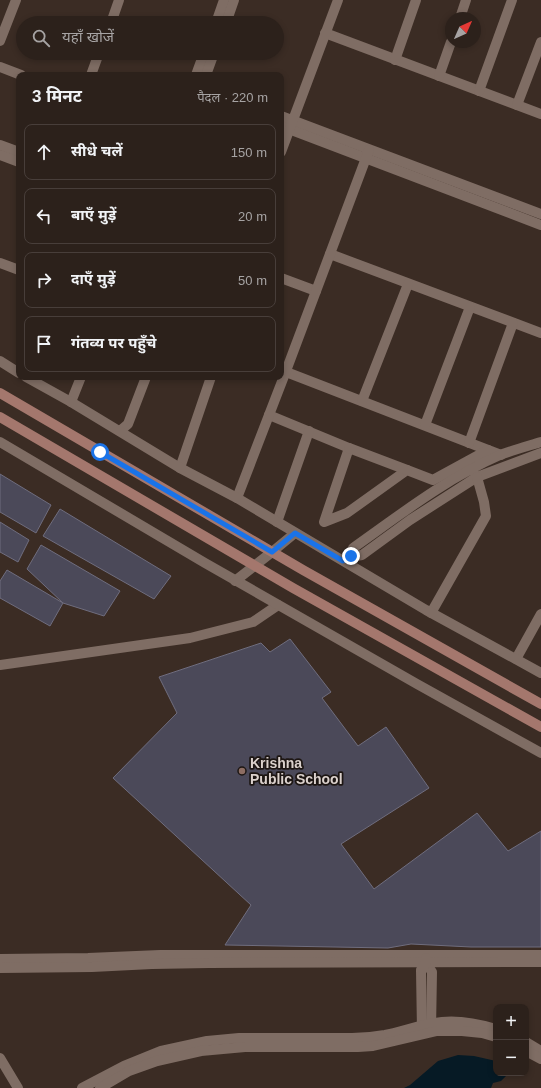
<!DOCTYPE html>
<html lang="hi">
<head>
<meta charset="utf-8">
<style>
	body { margin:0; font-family:Arial,"Noto Sans Devanagari",sans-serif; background:#342924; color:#f1f3f6 }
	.controls { position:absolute; right:12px; bottom:12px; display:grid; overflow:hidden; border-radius:8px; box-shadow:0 2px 6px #0003 }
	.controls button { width:36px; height:36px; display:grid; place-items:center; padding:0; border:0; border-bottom:1px solid #483e3a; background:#2c211b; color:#f1f3f6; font:20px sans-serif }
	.compass { position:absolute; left:445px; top:12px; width:36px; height:36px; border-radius:50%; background:#2c211b; box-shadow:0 2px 6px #0003; rotate:45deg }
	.stop { position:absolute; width:12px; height:12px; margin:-9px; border:3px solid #1a73e8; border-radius:50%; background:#fff }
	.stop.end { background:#1a73e8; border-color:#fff; box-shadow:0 1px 4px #0008 }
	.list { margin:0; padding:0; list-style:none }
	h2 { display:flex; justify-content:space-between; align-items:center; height:52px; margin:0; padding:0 16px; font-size:17px }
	h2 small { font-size:13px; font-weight:400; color:#a6a3a3 }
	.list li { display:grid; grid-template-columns:26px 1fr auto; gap:12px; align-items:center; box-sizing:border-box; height:56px; margin:0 8px 8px; padding:0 8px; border:1px solid #483e3a; border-radius:8px }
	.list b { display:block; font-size:15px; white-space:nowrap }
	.list em { font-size:13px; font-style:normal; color:#a6a3a3 }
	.icon { flex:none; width:22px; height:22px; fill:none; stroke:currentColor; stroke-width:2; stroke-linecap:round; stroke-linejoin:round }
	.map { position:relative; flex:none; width:541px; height:1088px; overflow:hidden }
	.search { position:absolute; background:#2c211b; box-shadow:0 2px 6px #0003; left:16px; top:16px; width:268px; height:44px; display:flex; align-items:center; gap:10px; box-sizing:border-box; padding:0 14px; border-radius:22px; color:#a6a3a3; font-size:15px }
	.panel { position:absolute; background:#2c211b; box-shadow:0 2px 6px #0003; left:16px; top:72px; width:268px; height:308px; border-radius:8px }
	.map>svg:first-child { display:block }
	.water { fill:#061a25 }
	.building { fill:#4b4959; stroke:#6f6d7e }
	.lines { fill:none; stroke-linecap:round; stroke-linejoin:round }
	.minor { stroke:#7f6d64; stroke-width:10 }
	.tertiary { stroke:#7f6d64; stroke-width:10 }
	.secondary { stroke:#a4776d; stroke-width:10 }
	.route { stroke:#1a73e8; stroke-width:5 }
	.education-dot { fill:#8d6e63; stroke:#1d1613; stroke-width:1.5 }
	.labels { text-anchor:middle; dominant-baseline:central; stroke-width:3.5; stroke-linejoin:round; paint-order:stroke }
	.poi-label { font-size:14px; font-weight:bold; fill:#dbd1cc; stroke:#1d1613; text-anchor:start }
</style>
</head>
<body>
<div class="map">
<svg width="541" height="1088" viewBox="0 0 541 1088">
	<rect width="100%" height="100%" fill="#3b2c24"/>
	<path class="water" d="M458 1055 474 1056 496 1061V1073H505L506 1076 501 1081 493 1083 491 1088H404L410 1085 438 1061Z"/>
	<g class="building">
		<path d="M0 474 51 505 36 533 0 512Z"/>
		<path d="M60 509 171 576 154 599 43 536Z"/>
		<path d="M0 522 29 540 18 562 0 552Z"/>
		<path d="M41 545 120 591 104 616 63 603 27 569Z"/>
		<path d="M7 570 63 603 50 626 0 598V581Z"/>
		<path d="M290 639 331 692 322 698 358 746 386 727 429 788 341 844 374 889 477 813 508 851 541 831V947H471L411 944 388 948 225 945 251 905 113 778 177 713 159 677 261 643 270 652Z"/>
	</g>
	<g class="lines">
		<g class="minor">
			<path d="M460 18 466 0"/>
			<path d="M111 23 119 0"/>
			<path d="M216 23 224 0"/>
			<path d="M226 23 234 0"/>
			<path d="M325 33 541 114"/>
			<path d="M0 41 16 0"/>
			<path d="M395 60 416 0"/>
			<path d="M0 67 21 75"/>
			<path d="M91 75 99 53"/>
			<path d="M196 75 204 53"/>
			<path d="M206 75 214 53"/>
			<path d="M439 76 451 42"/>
			<path d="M479 91 512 0"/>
			<path d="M517 105 541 42"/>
			<path d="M281 116 541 214"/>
			<path d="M281 126 541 225"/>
			<path d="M0 145 19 152"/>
			<path d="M281 152 338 0"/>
			<path d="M0 155 19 162"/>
			<path d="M330 254 541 333"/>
			<path d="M0 263 19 270"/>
			<path d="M281 278 316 291"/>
			<path d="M281 370 488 450"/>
			<path d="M362 401 408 284"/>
			<path d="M71 402 81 377"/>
			<path d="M269 415 349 448 324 522 347 513 407 470 433 480 488 450 501 455"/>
			<path d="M425 425 470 307"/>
			<path d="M120 431 128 424 146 377"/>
			<path d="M541 442C528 446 513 450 500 455 447 478 401 514 353 548L351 557 362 555 410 520 477 477 541 453"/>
			<path d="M469 443 513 323"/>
			<path d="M349 448 407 470"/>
			<path d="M180 468 211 377"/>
			<path d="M237 498 286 371 369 150"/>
			<path d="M277 522 309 431"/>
			<path d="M431 613 486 516 484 502 477 477"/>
			<path d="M516 659 541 614"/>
			<path d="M0 665 190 638 253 622 278 605"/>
			<path d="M0 959 88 958 160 955H541"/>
			<path d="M426 963 432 972 431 1030"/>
			<path d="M0 968 92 967 152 964 209 963 541 962"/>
			<path d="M422 1031 421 970 426 963V958"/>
			<path d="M526 1042 541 1051"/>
			<path d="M526 1051 541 1059"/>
			<path d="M0 1058 18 1088"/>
			<path d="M82 1088 124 1066 161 1051 207 1041 239 1038H352C363 1038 374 1037 385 1035 404 1031 422 1024 442 1022 460 1020 479 1024 496 1029"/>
			<path d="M100 1088 129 1071 157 1061 201 1051 245 1047H358L373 1046 437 1031H462L482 1033 496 1037"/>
		</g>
		<g class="tertiary">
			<path d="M0 361 19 373"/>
			<path d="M26 377 71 402 180 468 237 498 426 610 541 673"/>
			<path d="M0 442 205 563 417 684 541 753"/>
			<path d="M235 581 272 552 295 533"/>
		</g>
		<g class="secondary">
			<path d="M0 393 303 570 541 704"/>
			<path d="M0 417 293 588 541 727"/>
		</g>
	</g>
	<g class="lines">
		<path class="route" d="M100 452 272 552 295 533 343 561 351 556"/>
	</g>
	<circle class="education-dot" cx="242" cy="771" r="4"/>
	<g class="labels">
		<g class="poi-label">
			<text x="250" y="763">Krishna<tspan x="250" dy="16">Public School</tspan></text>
		</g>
	</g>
</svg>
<div class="controls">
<button>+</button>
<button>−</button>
</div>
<svg class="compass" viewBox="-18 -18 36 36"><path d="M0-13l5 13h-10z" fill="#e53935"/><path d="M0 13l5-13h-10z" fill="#a6a3a3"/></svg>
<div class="stop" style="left:100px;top:452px"></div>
<div class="stop end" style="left:351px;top:556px"></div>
<div class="search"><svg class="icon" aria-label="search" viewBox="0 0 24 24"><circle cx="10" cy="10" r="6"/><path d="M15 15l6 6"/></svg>यहाँ खोजें</div>
<section class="panel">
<h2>3 मिनट<small>पैदल · 220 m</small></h2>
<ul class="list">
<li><svg class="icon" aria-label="ahead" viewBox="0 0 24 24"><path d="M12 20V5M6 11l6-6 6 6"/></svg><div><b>सीधे चलें</b></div><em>150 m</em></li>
<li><svg class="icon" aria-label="left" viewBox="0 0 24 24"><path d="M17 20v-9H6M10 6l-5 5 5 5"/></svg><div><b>बाएँ मुड़ें</b></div><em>20 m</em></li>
<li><svg class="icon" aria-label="right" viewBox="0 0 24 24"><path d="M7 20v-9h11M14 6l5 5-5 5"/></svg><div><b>दाएँ मुड़ें</b></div><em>50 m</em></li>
<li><svg class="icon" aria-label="arrive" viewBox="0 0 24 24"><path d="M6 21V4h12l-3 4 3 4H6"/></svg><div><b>गंतव्य पर पहुँचे</b></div></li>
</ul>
</section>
</div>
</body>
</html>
